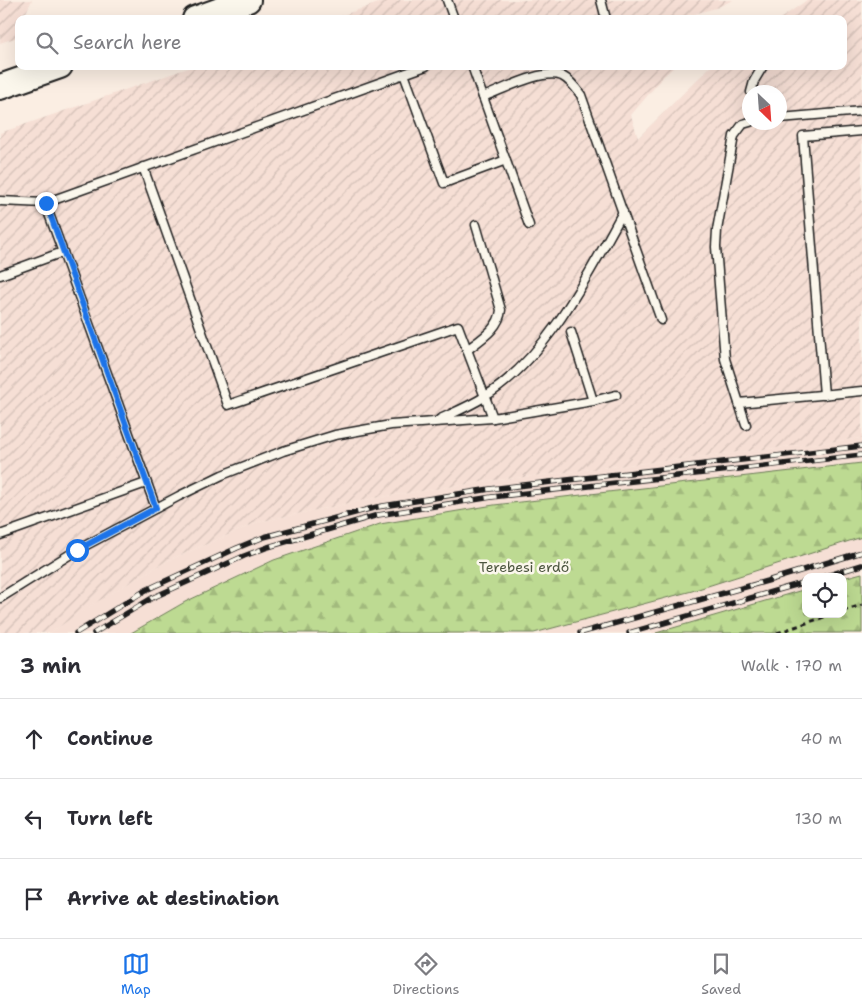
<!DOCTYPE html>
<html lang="en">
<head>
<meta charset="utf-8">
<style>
	body { margin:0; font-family:"Shantell Sans",sans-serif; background:#f2f2f3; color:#2b2b33 }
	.controls { position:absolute; right:15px; bottom:15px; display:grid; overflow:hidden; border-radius:10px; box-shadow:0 5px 20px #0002 }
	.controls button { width:45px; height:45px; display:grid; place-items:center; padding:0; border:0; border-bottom:1px solid #e1e1e2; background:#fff; color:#2b2b33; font:25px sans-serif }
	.compass { position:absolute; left:742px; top:85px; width:45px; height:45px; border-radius:50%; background:#fff; box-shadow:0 5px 20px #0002; rotate:155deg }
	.stop { position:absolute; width:15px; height:15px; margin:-11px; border:4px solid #1a73e8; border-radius:50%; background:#fff }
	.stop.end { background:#1a73e8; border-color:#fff; box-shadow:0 1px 5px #0008 }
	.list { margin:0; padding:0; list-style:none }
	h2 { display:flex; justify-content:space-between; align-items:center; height:65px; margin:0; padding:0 20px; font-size:21px }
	h2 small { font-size:16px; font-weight:400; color:#7c7c81 }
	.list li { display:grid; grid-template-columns:32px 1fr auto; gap:15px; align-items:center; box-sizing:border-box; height:80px; padding:0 20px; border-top:1px solid #e1e1e2 }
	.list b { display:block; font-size:19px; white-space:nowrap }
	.list em { font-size:16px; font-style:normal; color:#7c7c81 }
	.icon { flex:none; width:28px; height:28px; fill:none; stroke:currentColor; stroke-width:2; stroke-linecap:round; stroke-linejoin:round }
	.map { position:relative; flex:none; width:862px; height:633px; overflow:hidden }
	.search { position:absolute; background:#fff; box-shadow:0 5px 20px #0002; left:15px; right:15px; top:15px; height:55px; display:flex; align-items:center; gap:12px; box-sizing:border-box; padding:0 18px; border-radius:10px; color:#7c7c81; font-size:19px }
	.sheet { height:305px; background:#fff }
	nav { display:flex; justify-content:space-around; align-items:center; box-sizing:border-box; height:70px; border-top:1px solid #e1e1e2; background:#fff; font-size:14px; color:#7c7c81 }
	nav a { display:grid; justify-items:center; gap:2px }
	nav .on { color:#1a73e8 }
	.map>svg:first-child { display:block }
	.built { fill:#f6dfd5 }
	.industrial { fill:url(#industrial-furrows); fill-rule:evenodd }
	.forest { fill:url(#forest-firs); stroke:#6c7b57 }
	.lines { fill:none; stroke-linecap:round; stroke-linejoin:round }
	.lane-casing { stroke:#1c1c1c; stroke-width:11 }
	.primary-casing { stroke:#1c1c1c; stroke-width:28 }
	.path { stroke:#1c1c1c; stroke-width:3; stroke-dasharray:5 4; stroke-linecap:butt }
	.lane { stroke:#fbf7ec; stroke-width:8 }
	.primary { stroke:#fbf7ec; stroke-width:24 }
	.rail-casing { stroke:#1c1c1c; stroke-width:5.5 }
	.rail { stroke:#fbf7ec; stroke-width:4; stroke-dasharray:11; stroke-linecap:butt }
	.route { stroke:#1a73e8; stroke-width:6 }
	.labels { text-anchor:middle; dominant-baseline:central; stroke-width:5; stroke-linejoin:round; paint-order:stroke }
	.park-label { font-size:14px; fill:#4c553f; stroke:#fbf7ec }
</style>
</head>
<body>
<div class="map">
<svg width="862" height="633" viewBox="0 0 862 633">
	<defs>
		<pattern id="industrial-furrows" width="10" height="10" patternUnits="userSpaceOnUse" patternTransform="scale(1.25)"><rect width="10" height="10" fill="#f6dfd5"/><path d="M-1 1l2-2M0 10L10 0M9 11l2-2" fill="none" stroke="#d2bfb6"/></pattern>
		<pattern id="forest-firs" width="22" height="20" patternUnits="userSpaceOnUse" patternTransform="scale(1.25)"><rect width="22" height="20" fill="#bdda92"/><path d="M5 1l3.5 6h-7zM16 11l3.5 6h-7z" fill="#a2ba7d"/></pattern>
	</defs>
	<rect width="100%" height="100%" fill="#fbeee3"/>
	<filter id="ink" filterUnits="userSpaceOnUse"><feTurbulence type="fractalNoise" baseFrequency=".02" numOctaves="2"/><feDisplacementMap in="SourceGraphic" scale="10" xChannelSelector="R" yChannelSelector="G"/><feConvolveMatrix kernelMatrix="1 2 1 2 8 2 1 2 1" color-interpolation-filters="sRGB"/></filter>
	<g filter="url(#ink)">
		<g class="built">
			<path d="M862 438V463L494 505 380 524 273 560 185 602 131 633H50L87 607 165 562 258 522 375 498 488 481Z"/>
			<path d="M862 537V573L843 578V577H806V589L748 606 656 633H534L692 591Z"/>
		</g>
		<g class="industrial">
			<path d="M0 0H32L23 19H19V30L15 38 0 43Z"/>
			<path d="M387 0H733L716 8 676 19H332Z"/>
			<path d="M807 0H862V438L488 481 375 498 258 522 165 562 88 607 50 633H0V133L194 66H675L664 76 631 115 638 138 711 66H843V19H780ZM750 92H780V122H750Z"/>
		</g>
		<g class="forest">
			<path d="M862 463V537L692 591 534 633H131L185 602 274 560 380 524 494 505Z"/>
			<path d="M862 573V633H656L806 589V614H843V578Z"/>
		</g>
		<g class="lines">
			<g class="lane-casing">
				<g id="lane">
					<path d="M447 0 454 19"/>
					<path d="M601 0 606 19"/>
					<path d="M472 66 483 97C502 90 543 68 562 76 570 80 576 88 581 95L661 320"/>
					<path d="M404 74 444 183 506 160"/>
					<path d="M751 92 754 81 763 66"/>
					<path d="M483 97 529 225"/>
					<path d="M780 118 862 111"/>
					<path d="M143 167 228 405 458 326 493 418"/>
					<path d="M0 201 45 203 426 66"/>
					<path d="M45 203 156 508"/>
					<path d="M0 275 63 252"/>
					<path d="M571 332 593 401"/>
					<path d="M467 350C481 339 499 329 501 310L476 225"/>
					<path d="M824 395 803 136 862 131"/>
					<path d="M739 403 862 391"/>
					<path d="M440 419C455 412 470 406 484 397 547 358 588 275 623 212"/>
					<path d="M746 425 725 359 716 247 717 230 734 136 743 124 750 122"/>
					<path d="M0 535 146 483"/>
					<path d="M0 598 77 550 179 496 222 475 283 451 335 435 391 425 493 418 593 401 616 395"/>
				</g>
			</g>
			<g class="primary-casing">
				<g id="primary">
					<path d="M195 19 248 0"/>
					<path d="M0 87 60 66"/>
				</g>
			</g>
			<g class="path">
				<path d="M843 611 862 605"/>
				<path d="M777 633 833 614"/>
			</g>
			<use href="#lane" class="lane"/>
			<use href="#primary" class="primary"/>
			<g class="rail-casing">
				<g id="rail">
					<path d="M823 577 862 565"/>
					<path d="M76 633 146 590 237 548 264 537 377 507 490 489 862 446"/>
					<path d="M94 633 152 598 244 556 268 547 378 515 492 497 862 455"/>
					<path d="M580 633 767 581 862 552"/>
					<path d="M629 633 806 582"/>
				</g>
			</g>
			<use href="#rail" class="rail"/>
		</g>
	</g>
	<g class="lines" filter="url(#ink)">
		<path class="route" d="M46 203 156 508 77 550"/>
	</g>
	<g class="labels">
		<g class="park-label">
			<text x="524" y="567">Terebesi erdő</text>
		</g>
	</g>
</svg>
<div class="controls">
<button><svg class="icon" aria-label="locate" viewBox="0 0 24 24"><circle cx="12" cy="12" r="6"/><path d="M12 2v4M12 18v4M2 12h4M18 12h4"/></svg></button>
</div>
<svg class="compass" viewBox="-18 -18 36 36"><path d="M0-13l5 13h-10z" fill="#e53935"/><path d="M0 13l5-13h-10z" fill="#7c7c81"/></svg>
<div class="stop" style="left:77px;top:550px"></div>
<div class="stop end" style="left:46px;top:203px"></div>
<div class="search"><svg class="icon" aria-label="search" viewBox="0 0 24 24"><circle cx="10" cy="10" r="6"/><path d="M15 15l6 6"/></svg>Search here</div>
</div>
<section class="sheet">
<h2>3 min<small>Walk · 170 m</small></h2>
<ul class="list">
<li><svg class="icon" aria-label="ahead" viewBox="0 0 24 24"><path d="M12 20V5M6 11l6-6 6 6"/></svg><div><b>Continue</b></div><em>40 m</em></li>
<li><svg class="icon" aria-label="left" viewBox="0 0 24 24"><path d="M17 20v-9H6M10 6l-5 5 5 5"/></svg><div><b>Turn left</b></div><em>130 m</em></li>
<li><svg class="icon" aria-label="arrive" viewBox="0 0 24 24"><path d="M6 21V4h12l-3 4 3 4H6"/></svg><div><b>Arrive at destination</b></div></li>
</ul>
</section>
<nav>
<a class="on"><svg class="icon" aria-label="map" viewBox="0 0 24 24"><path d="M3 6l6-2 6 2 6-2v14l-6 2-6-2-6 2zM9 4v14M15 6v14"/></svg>Map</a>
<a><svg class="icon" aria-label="directions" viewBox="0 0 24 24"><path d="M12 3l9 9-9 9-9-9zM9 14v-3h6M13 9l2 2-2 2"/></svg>Directions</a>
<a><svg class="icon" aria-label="saved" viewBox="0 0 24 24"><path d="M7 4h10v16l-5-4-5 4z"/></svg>Saved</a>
</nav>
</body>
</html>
